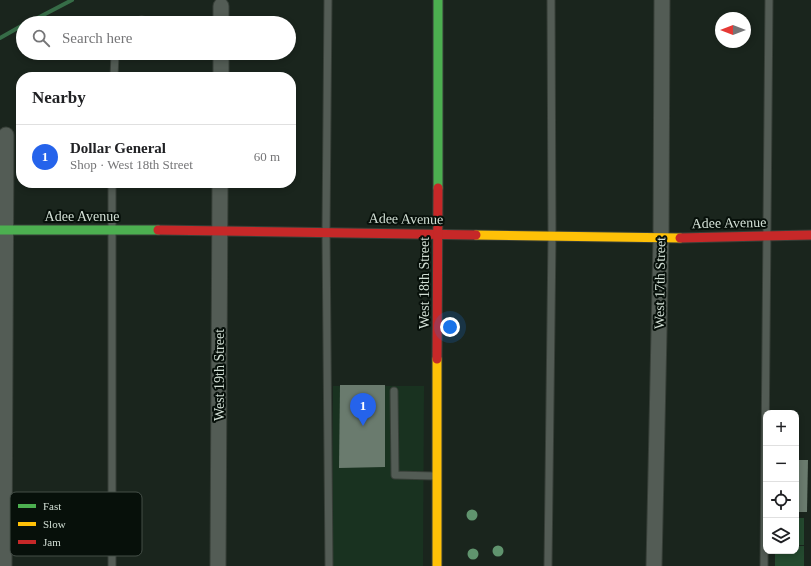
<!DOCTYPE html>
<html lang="en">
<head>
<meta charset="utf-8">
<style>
	body { margin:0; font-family:Georgia,serif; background:#f2f2f2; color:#202124 }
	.controls { position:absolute; right:12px; bottom:12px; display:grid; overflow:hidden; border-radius:8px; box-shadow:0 2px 6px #0003 }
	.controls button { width:36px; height:36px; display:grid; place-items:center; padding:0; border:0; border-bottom:1px solid #e0e0e0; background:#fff; color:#202124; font:20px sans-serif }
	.compass { position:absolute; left:715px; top:12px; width:36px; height:36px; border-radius:50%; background:#fff; box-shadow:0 2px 6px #0003; rotate:270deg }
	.you { position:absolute; left:450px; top:327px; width:14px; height:14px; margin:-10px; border:3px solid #fff; border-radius:50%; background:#1a73e8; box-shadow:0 0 0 6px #1a73e833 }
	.badge { display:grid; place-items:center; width:26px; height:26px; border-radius:50%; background:#2563eb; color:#fff; font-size:13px; font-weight:700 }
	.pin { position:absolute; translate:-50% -33px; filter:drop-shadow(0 1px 2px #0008) }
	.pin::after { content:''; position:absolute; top:21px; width:14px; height:12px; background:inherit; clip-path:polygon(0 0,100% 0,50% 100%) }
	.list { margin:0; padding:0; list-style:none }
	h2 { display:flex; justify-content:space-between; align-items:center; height:52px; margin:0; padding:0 16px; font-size:17px }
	h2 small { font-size:13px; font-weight:400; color:#757577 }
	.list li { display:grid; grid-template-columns:26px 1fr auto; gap:12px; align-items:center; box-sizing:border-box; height:64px; padding:0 16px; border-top:1px solid #e0e0e0 }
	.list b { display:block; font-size:15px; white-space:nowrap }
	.list p { margin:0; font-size:13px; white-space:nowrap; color:#757577 }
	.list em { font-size:13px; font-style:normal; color:#757577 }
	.icon { flex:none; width:22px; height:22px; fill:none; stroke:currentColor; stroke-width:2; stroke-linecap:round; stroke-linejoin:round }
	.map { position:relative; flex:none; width:811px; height:566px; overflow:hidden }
	.search { position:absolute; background:#fff; box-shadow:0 2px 6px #0003; left:16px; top:16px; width:280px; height:44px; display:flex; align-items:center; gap:10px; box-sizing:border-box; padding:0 14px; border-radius:22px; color:#757577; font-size:15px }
	.panel { position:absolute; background:#fff; box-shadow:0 2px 6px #0003; left:16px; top:72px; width:280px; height:116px; border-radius:16px }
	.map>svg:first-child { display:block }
	.built { fill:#193220 }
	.green { fill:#244a2f }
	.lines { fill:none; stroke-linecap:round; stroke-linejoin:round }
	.stream { stroke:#366c47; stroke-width:4 }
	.building { fill:#6a7b6e }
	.lane-casing { stroke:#373f38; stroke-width:9 }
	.street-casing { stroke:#373f38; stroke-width:17 }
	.fast-casing { stroke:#373f38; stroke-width:11 }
	.slow-casing { stroke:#373f38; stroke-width:11 }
	.jam-casing { stroke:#373f38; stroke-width:11 }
	.lane { stroke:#535c55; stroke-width:7 }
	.street { stroke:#535c55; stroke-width:15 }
	.fast { stroke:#4caf50; stroke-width:9 }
	.slow { stroke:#ffc107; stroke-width:9 }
	.jam { stroke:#c62828; stroke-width:9 }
	.tree { fill:#60946e }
	.labels { text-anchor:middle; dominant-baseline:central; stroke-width:4; stroke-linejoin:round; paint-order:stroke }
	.street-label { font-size:14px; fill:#d2dfd5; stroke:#07100a }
	.key { fill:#07100a; stroke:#444e47; stroke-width:1 }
	.key-label { font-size:11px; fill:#d2dfd5 }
</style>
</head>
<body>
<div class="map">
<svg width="811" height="566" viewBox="0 0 811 566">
	<rect width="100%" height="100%" fill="#1a251d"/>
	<path class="built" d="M333 386H424L423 566H332Z"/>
	<g class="green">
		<rect x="796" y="518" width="8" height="27"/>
		<path d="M796 546H804V566H775V551H796Z"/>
	</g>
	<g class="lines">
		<g class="stream">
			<path d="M28 23 72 0"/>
			<path d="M0 38 23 25"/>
		</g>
	</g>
	<g class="building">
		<path d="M340 385H385V467L339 468Z"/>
		<path d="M796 460H808L807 512H796Z"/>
	</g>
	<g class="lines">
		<g class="lane-casing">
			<g id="lane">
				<path d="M328 0 326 232 329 566"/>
				<path d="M131 23 141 20 163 23"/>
				<path d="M114 77 115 53"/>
				<path d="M112 183V566"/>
				<path d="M394 391 395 475 435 476"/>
				<path d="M548 566 552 236 551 0"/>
				<path d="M764 566 769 0"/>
			</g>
		</g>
		<g class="street-casing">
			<g id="street">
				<path d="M221 23V6"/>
				<path d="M221 77V53"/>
				<path d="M4 566 6 135"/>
				<path d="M218 566 220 183"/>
				<path d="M654 566 661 238 662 0"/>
			</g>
		</g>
		<g class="fast-casing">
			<g id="fast">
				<path d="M438 188V0"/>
				<path d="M0 230H158"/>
			</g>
		</g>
		<g class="slow-casing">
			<g id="slow">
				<path d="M476 235 680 238"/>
				<path d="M437 566V359"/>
			</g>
		</g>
		<g class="jam-casing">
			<g id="jam">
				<path d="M158 230 476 235"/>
				<path d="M680 238 811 235"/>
				<path d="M437 359 438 188"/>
			</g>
		</g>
		<use href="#lane" class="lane"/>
		<use href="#street" class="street"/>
		<use href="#fast" class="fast"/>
		<use href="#slow" class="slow"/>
		<use href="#jam" class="jam"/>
	</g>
	<g class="tree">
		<circle cx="472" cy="515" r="5.5"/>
		<circle cx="498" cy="551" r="5.5"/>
		<circle cx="473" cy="554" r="5.5"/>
	</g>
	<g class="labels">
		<g class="street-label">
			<text x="82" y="216">Adee Avenue</text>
			<text transform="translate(406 219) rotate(1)">Adee Avenue</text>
			<text transform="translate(729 223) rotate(-1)">Adee Avenue</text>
			<text transform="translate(424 283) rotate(-90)">West 18th Street</text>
			<text transform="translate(660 283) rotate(-89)">West 17th Street</text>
			<text transform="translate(219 375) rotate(-90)">West 19th Street</text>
		</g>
	</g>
	<rect x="10" y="492" width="132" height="64" rx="6" class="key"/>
	<rect x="18" y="504" width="18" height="4" fill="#4caf50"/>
	<rect x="18" y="522" width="18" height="4" fill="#ffc107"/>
	<rect x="18" y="540" width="18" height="4" fill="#c62828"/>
	<g class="key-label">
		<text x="43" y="510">Fast</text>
		<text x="43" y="528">Slow</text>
		<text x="43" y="546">Jam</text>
	</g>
</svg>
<div class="controls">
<button>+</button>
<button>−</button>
<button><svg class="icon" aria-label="locate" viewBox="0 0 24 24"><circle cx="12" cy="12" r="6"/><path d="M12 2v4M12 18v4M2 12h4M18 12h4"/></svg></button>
<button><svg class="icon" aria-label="layers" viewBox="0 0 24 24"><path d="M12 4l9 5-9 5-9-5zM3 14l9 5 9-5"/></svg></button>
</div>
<svg class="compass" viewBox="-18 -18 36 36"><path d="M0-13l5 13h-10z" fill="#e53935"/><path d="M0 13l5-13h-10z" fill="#757577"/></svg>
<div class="you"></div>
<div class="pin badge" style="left:363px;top:426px">1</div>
<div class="search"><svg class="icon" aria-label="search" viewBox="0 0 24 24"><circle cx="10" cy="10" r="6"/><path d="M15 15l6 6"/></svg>Search here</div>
<section class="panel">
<h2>Nearby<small></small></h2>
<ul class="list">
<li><span class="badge">1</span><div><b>Dollar General</b><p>Shop · West 18th Street</p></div><em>60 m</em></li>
</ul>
</section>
</div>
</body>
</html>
